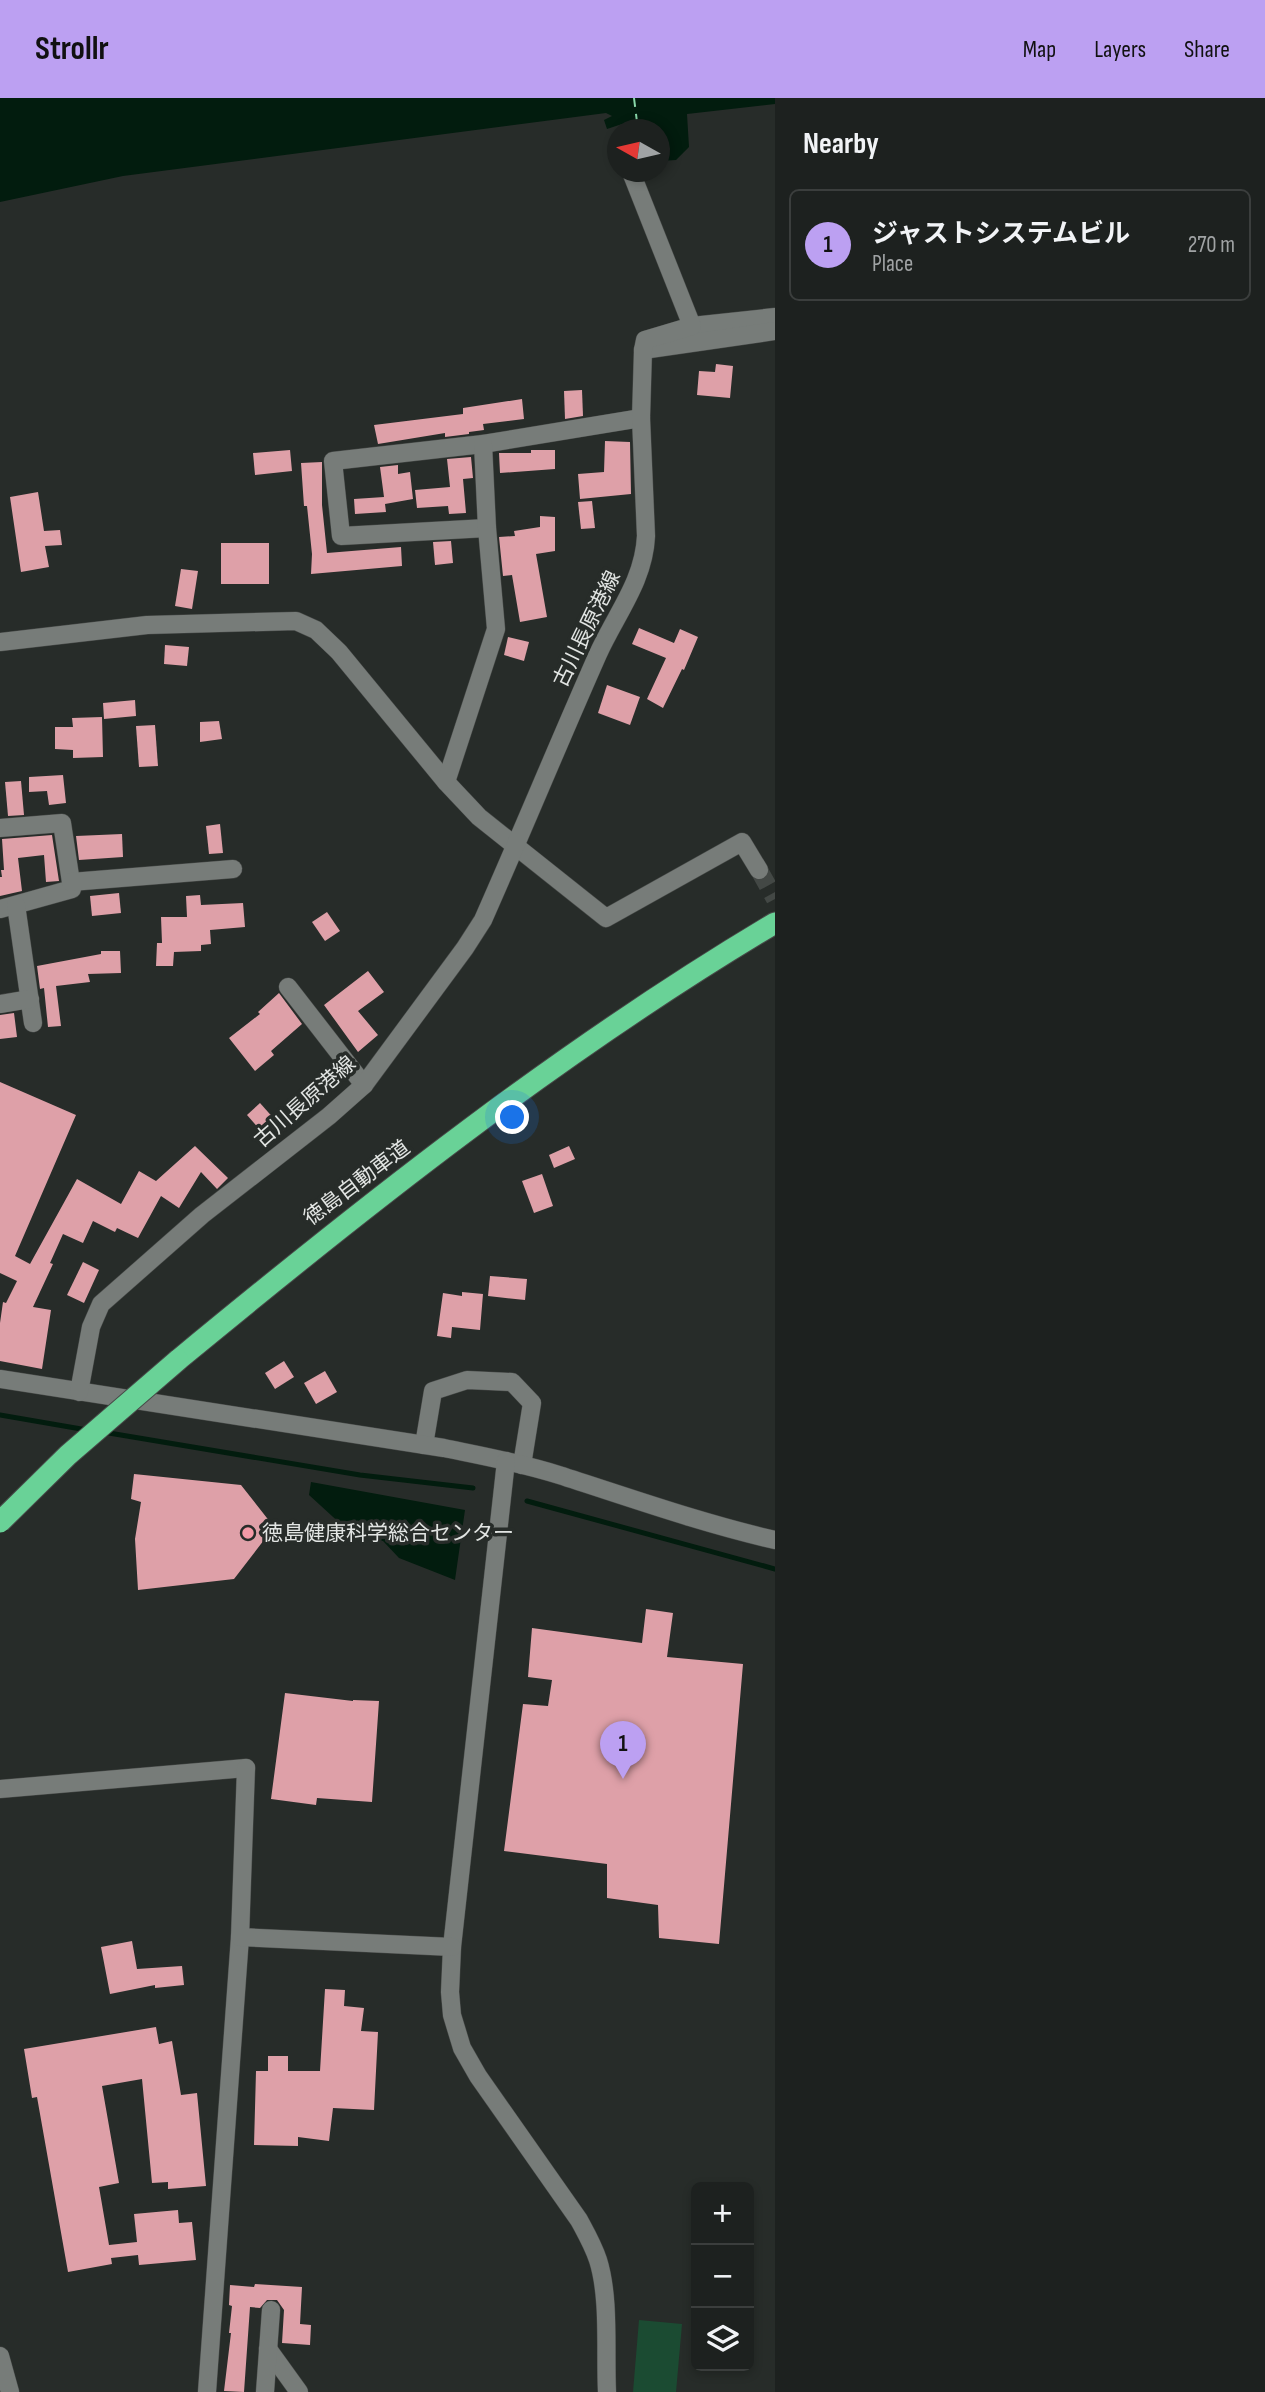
<!DOCTYPE html>
<html lang="en">
<head>
<meta charset="utf-8">
<style>
	body { margin:0; font-family:"Sofia Sans Condensed","Noto Sans JP",sans-serif; background:#252928; color:#f1f3f6 }
	.controls { position:absolute; right:21px; bottom:21px; display:grid; overflow:hidden; border-radius:10px; box-shadow:0 4px 10px #0003 }
	.controls button { width:63px; height:63px; display:grid; place-items:center; padding:0; border:0; border-bottom:2px solid #3b3e3d; background:#1d211f; color:#f1f3f6; font:35px sans-serif }
	.compass { position:absolute; left:607px; top:21px; width:63px; height:63px; border-radius:50%; background:#1d211f; box-shadow:0 4px 10px #0003; rotate:278deg }
	.you { position:absolute; left:513px; top:1020px; width:24px; height:24px; margin:-18px; border:5px solid #fff; border-radius:50%; background:#1a73e8; box-shadow:0 0 0 10px #1a73e833 }
	.badge { display:grid; place-items:center; width:46px; height:46px; border-radius:50%; background:#bca0f2; color:#111; font-size:23px; font-weight:700 }
	.pin { position:absolute; translate:-50% -58px; filter:drop-shadow(0 2px 4px #0008) }
	.pin::after { content:''; position:absolute; top:37px; width:24px; height:21px; background:inherit; clip-path:polygon(0 0,100% 0,50% 100%) }
	.list { margin:0; padding:0; list-style:none }
	h2 { display:flex; justify-content:space-between; align-items:center; height:91px; margin:0; padding:0 28px; font-size:30px }
	h2 small { font-size:23px; font-weight:400; color:#a0a3a4 }
	.list li { display:grid; grid-template-columns:46px 1fr auto; gap:21px; align-items:center; box-sizing:border-box; height:112px; margin:0 14px 14px; padding:0 14px; border:2px solid #3b3e3d; border-radius:10px }
	.list b { display:block; font-size:26px; white-space:nowrap }
	.list p { margin:0; font-size:23px; white-space:nowrap; color:#a0a3a4 }
	.list em { font-size:23px; font-style:normal; color:#a0a3a4 }
	.icon { flex:none; width:38px; height:38px; fill:none; stroke:currentColor; stroke-width:2; stroke-linecap:round; stroke-linejoin:round }
	.map { position:relative; flex:none; width:775px; height:2294px; overflow:hidden }
	header { display:flex; align-items:center; gap:42px; box-sizing:border-box; height:98px; padding:0 35px; background:#bca0f2; color:#111 }
	header strong { font-size:33px }
	nav { display:flex; gap:38px; margin-inline-start:auto; font-size:24px }
	main { display:flex }
	aside { flex:1; background:#1d211f }
	.map>svg:first-child { display:block }
	.green { fill:#1b4b32 }
	.water { fill:#021c0e }
	.lines { fill:none; stroke-linecap:round; stroke-linejoin:round }
	.stream { stroke:#021c0e; stroke-width:5 }
	.ferry { stroke:#89d9aa; stroke-width:2; stroke-dasharray:9 7; stroke-linecap:butt }
	.building { fill:#dea0a8 }
	.street-tunnel { stroke:#434845; stroke-width:18; stroke-dasharray:18 9; stroke-linecap:butt }
	.street-casing { stroke:#474a48; stroke-width:19 }
	.secondary-casing { stroke:#474a48; stroke-width:19 }
	.highway-casing { stroke:#474a48; stroke-width:23 }
	.street { stroke:#777c79; stroke-width:18 }
	.secondary { stroke:#777c79; stroke-width:18 }
	.highway { stroke:#69d297; stroke-width:21 }
	.highway-bridge-casing { stroke:#474a48; stroke-width:23; stroke-linecap:butt }
	.highway-bridge { stroke:#69d297; stroke-width:21 }
	.poi-dot { fill:#f49aa7; stroke:#272c29; stroke-width:2.5 }
	.labels { text-anchor:middle; dominant-baseline:central; stroke-width:7; stroke-linejoin:round; paint-order:stroke }
	.street-label { font-size:21px; fill:#e2e5e3; stroke:#272c29 }
	.poi-label { font-size:21px; fill:#e2e5e3; stroke:#272c29; text-anchor:start }
</style>
</head>
<body>
<header>
<strong>Strollr</strong>
<nav><a>Map</a><a>Layers</a><a>Share</a></nav>
</header>
<main>
<div class="map">
<svg width="775" height="2294" viewBox="0 0 775 2294">
	<rect width="100%" height="100%" fill="#272c29"/>
	<path class="green" d="M639 2222 682 2226 676 2294H633Z"/>
	<g class="water">
		<path d="M0 0H775V6L687 16 689 49 676 62 660 63V32L624 31 622 26 607 31 604 22 612 18 606 15 123 78 0 104Z"/>
		<path d="M311 1384 465 1412 455 1482 399 1460 383 1443 355 1439 309 1397Z"/>
	</g>
	<g class="lines">
		<g class="stream">
			<path d="M0 1317 87 1332"/>
			<path d="M103 1334 360 1377 473 1390"/>
			<path d="M527 1403 775 1471"/>
		</g>
		<path class="ferry" d="M634 0 638 32"/>
	</g>
	<g class="building">
		<path d="M716 266 733 268 730 300 697 297 699 273 715 274Z"/>
		<path d="M582 292 583 318 565 321 564 293Z"/>
		<path d="M522 301 524 321 483 326 484 332 469 334V336L445 339V335L378 346 374 327 463 316V310Z"/>
		<path d="M605 343 630 344 631 396 580 401 578 376 604 374Z"/>
		<path d="M290 352 292 373 255 377 253 355Z"/>
		<path d="M531 352H555V371L500 375 499 355H531Z"/>
		<path d="M471 359 473 380 463 381 466 415 449 416 448 408 417 410 415 392 450 389 447 361Z"/>
		<path d="M322 364V407L327 455 401 449 402 468 311 476 312 456 307 408H304L301 365Z"/>
		<path d="M398 367V376L410 374 413 401 385 406 386 414 355 416 354 401 384 399 380 369Z"/>
		<path d="M38 394 44 433 60 432 62 447 45 448 49 469 21 474 10 399Z"/>
		<path d="M592 403 595 430 581 431 578 404Z"/>
		<path d="M540 418 555 419V453L536 456 547 519 520 524 512 477 503 478 499 439 515 438 514 433 540 429Z"/>
		<path d="M451 443 453 465 435 467 433 444Z"/>
		<rect x="221" y="445" width="48" height="41"/>
		<path d="M181 471 198 473 192 511 175 508Z"/>
		<path d="M639 530 674 545 680 531 698 539 684 572 682 571 663 610 647 601 666 560 632 546Z"/>
		<path d="M508 539 529 544 524 563 504 557Z"/>
		<path d="M165 547 189 549 187 568 164 566Z"/>
		<path d="M607 587 640 599 630 627 598 615Z"/>
		<path d="M135 602 136 618 104 621 103 605Z"/>
		<path d="M102 619 103 659 73 660V652L55 651V629H73L72 620Z"/>
		<path d="M219 623 222 641 200 644V624Z"/>
		<path d="M155 627 158 668 139 669 136 628Z"/>
		<path d="M63 677 66 705 49 707 47 693 29 694V679Z"/>
		<path d="M21 683 24 717 8 718 5 684Z"/>
		<path d="M220 726 223 755 209 756 206 728Z"/>
		<path d="M122 736 123 759 79 762 76 738Z"/>
		<path d="M52 737 59 783 46 784 44 757 18 760 22 793 0 798V779H2L1 772H4L2 741Z"/>
		<path d="M119 795 121 815 92 818 90 798Z"/>
		<path d="M200 797 201 807 243 805 245 829 210 832 211 846 201 847V853L174 854 173 868H156L157 845H162L161 819H187L186 798Z"/>
		<path d="M327 814 340 833 325 843 312 824Z"/>
		<path d="M101 853H120L121 875 88 876 90 884 56 888 61 928 48 929 44 890 40 891 37 868 101 856Z"/>
		<path d="M368 873 384 894 358 913 378 937 358 954 324 907Z"/>
		<path d="M279 895 302 926 271 953 274 957 255 973 229 940 260 916 258 914Z"/>
		<path d="M14 915 17 939 0 941V917Z"/>
		<path d="M0 984 76 1017 15 1158 30 1166 77 1081 121 1106 139 1073 156 1083 195 1048 228 1080 217 1091 201 1074 179 1110 161 1098 138 1140 117 1130 115 1134 93 1123 83 1145 63 1136 50 1165 53 1166 33 1209 51 1212 42 1271 0 1263V1225L3 1204 6 1205 17 1183 0 1175Z"/>
		<path d="M260 1005 284 1032 270 1043 247 1017Z"/>
		<path d="M569 1048 575 1061 554 1070 549 1057Z"/>
		<path d="M542 1076 553 1108 534 1115 522 1083Z"/>
		<path d="M83 1164 99 1172 84 1205 67 1197Z"/>
		<path d="M490 1178 527 1181 525 1202 488 1198Z"/>
		<path d="M462 1194 483 1196 480 1232 452 1229 451 1240 437 1238 443 1195 462 1198Z"/>
		<path d="M284 1263 294 1279 275 1291 265 1275Z"/>
		<path d="M325 1273 337 1294 316 1306 304 1285Z"/>
		<path d="M134 1376 241 1387 274 1429 234 1481 138 1492 135 1441 141 1404 131 1401Z"/>
		<path d="M646 1511 673 1515 667 1559 743 1566 719 1846 659 1840 658 1807 607 1800V1766L504 1753 523 1606 548 1608 552 1582 528 1579 532 1530 642 1545Z"/>
		<path d="M285 1595 353 1603V1602L379 1603 372 1704 317 1700 316 1707 271 1701Z"/>
		<path d="M132 1843 137 1871 182 1868 184 1887 155 1890V1887L110 1896 101 1849Z"/>
		<path d="M325 1891 345 1892 344 1908 364 1910 361 1933 378 1934 374 2012 333 2010 329 2043 298 2039V2048L254 2047 256 1973H268V1958H288V1973H320Z"/>
		<path d="M156 1929 159 1946 172 1943 181 1997 197 1995 206 2088 168 2091V2084L152 2085 142 1981 102 1988 119 2085 99 2089 109 2147 137 2144 134 2116 178 2112 179 2125 192 2124 196 2162 139 2167 138 2157 111 2160 112 2166 68 2174 37 1999 32 2000 24 1951Z"/>
		<path d="M255 2186 302 2189 300 2226 311 2227 310 2247 282 2245 284 2212 277 2202H267L260 2210 250 2209 244 2294 224 2293 231 2235H229L232 2208 229 2207 230 2187 254 2189Z"/>
	</g>
	<g class="lines">
		<path class="street-tunnel" d="M759 772 775 801"/>
		<g class="street-casing">
			<g id="street">
				<path d="M692 228 775 219"/>
				<path d="M487 430 341 438 333 363 483 346 641 320"/>
				<path d="M0 544 147 527 296 523 316 532 339 554 446 684 479 719 606 820 742 744 759 772"/>
				<path d="M446 684 496 531 487 430 483 346"/>
				<path d="M0 730 62 725 72 791 0 811"/>
				<path d="M71 784 233 771"/>
				<path d="M16 807 33 925"/>
				<path d="M288 889 364 987"/>
				<path d="M0 906 30 901"/>
				<path d="M424 1347 433 1293 467 1282 512 1284 532 1305 522 1367"/>
				<path d="M0 1691 246 1670"/>
				<path d="M268 2251 299 2294"/>
				<path d="M207 2294 240 1839"/>
				<path d="M265 2294 271 2212"/>
			</g>
		</g>
		<g class="secondary-casing">
			<g id="secondary">
				<path d="M643 252 775 233"/>
				<path d="M0 1281 444 1350C483 1358 522 1365 559 1377 631 1400 701 1425 775 1442"/>
				<path d="M79 1294 91 1229 101 1206 202 1117 329 1018 364 987 465 850 483 822C522 734 559 644 598 556 616 516 644 483 646 438L641 320 643 252 645 242 692 228 631 74"/>
				<path d="M506 1363 452 1849 450 1894 452 1917 462 1950 478 1978 579 2122C586 2135 593 2147 598 2162 610 2200 605 2253 607 2294"/>
				<path d="M246 1670 240 1839 452 1849"/>
				<path d="M0 2258 10 2294"/>
			</g>
		</g>
		<g class="highway-casing">
			<path id="highway" d="M178 1262C368 1105 563 951 775 825"/>
		</g>
		<use href="#street" class="street"/>
		<use href="#secondary" class="secondary"/>
		<use href="#highway" class="highway"/>
		<g class="highway-bridge-casing">
			<path id="highway-bridge" d="M0 1424 68 1357 178 1262"/>
		</g>
		<use href="#highway-bridge" class="highway-bridge"/>
	</g>
	<circle class="poi-dot" cx="248" cy="1435" r="7"/>
	<g class="labels">
		<g class="street-label">
			<text transform="translate(587 531) rotate(-64)">古川長原港線</text>
			<text transform="translate(305 1004) rotate(-41)">古川長原港線</text>
			<text transform="translate(357 1085) rotate(-37)">徳島自動車道</text>
		</g>
		<g class="poi-label">
			<text x="262" y="1435">徳島健康科学総合センター</text>
		</g>
	</g>
</svg>
<div class="controls">
<button>+</button>
<button>−</button>
<button><svg class="icon" aria-label="layers" viewBox="0 0 24 24"><path d="M12 4l9 5-9 5-9-5zM3 14l9 5 9-5"/></svg></button>
</div>
<svg class="compass" viewBox="-18 -18 36 36"><path d="M0-13l5 13h-10z" fill="#e53935"/><path d="M0 13l5-13h-10z" fill="#a0a3a4"/></svg>
<div class="you"></div>
<div class="pin badge" style="left:623px;top:1681px">1</div>
</div>
<aside>
<h2>Nearby<small></small></h2>
<ul class="list">
<li><span class="badge">1</span><div><b>ジャストシステムビル</b><p>Place</p></div><em>270 m</em></li>
</ul>
</aside>
</main>
</body>
</html>
